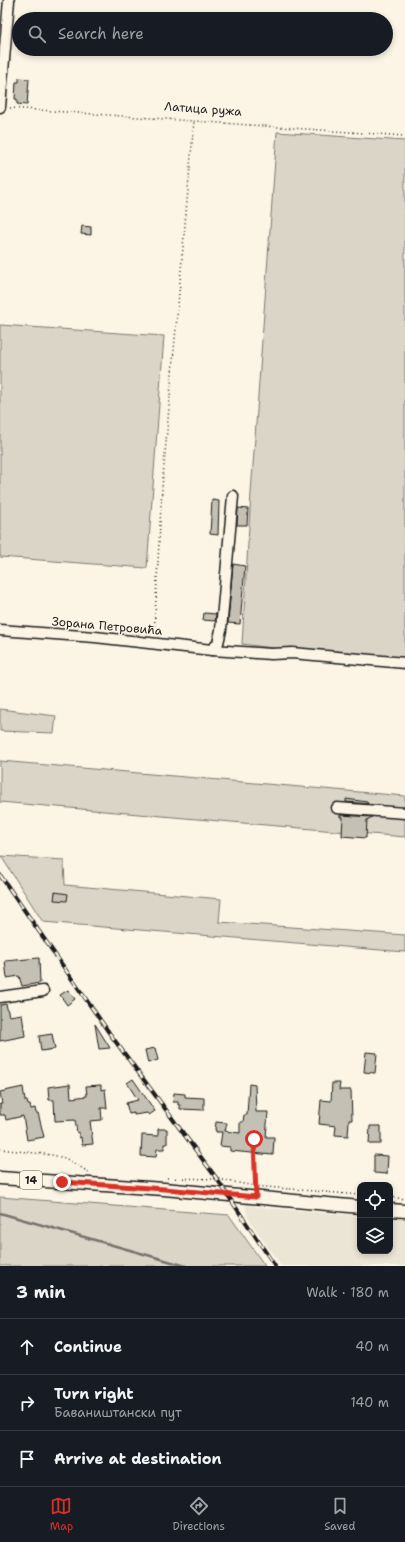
<!DOCTYPE html>
<html lang="en">
<head>
<meta charset="utf-8">
<style>
	body { margin:0; font-family:"Shantell Sans",sans-serif; background:#242831; color:#f1f3f6 }
	.controls { position:absolute; right:12px; bottom:12px; display:grid; overflow:hidden; border-radius:8px; box-shadow:0 2px 6px #0003 }
	.controls button { width:36px; height:36px; display:grid; place-items:center; padding:0; border:0; border-bottom:1px solid #363941; background:#171b24; color:#f1f3f6; font:20px sans-serif }
	.stop { position:absolute; width:12px; height:12px; margin:-9px; border:3px solid #d93025; border-radius:50%; background:#fff }
	.stop.end { background:#d93025; border-color:#fff; box-shadow:0 1px 4px #0008 }
	.list { margin:0; padding:0; list-style:none }
	h2 { display:flex; justify-content:space-between; align-items:center; height:52px; margin:0; padding:0 16px; font-size:17px }
	h2 small { font-size:13px; font-weight:400; color:#9ea1a6 }
	.list li { display:grid; grid-template-columns:26px 1fr auto; gap:12px; align-items:center; box-sizing:border-box; height:56px; padding:0 16px; border-top:1px solid #363941 }
	.list b { display:block; font-size:15px; white-space:nowrap }
	.list p { margin:0; font-size:13px; white-space:nowrap; color:#9ea1a6 }
	.list em { font-size:13px; font-style:normal; color:#9ea1a6 }
	.icon { flex:none; width:22px; height:22px; fill:none; stroke:currentColor; stroke-width:2; stroke-linecap:round; stroke-linejoin:round }
	.map { position:relative; flex:none; width:405px; height:1266px; overflow:hidden }
	.search { position:absolute; background:#171b24; box-shadow:0 2px 6px #0003; left:12px; right:12px; top:12px; height:44px; display:flex; align-items:center; gap:10px; box-sizing:border-box; padding:0 14px; border-radius:22px; color:#9ea1a6; font-size:15px }
	.sheet { height:220px; background:#171b24 }
	nav { display:flex; justify-content:space-around; align-items:center; box-sizing:border-box; height:56px; border-top:1px solid #363941; background:#171b24; font-size:11px; color:#9ea1a6 }
	nav a { display:grid; justify-items:center; gap:2px }
	nav .on { color:#d93025 }
	.map>svg:first-child { display:block }
	.built { fill:#ebe5d6 }
	.green { fill:#dbd5c8; stroke:#7c7872 }
	.lines { fill:none; stroke-linecap:round; stroke-linejoin:round }
	.stream { stroke:#75726c; stroke-width:2.5 }
	.building { fill:#c4c0b3; stroke:#1c1c1c }
	.minor-casing { stroke:#1c1c1c; stroke-width:13 }
	.major-casing { stroke:#1c1c1c; stroke-width:15 }
	.path { stroke:#1c1c1c; stroke-width:1.5; stroke-dasharray:1 3; stroke-linecap:butt }
	.minor { stroke:#fcf5e5; stroke-width:10 }
	.major { stroke:#fcf5e5; stroke-width:12 }
	.rail-casing { stroke:#1c1c1c; stroke-width:4 }
	.rail { stroke:#fcf5e5; stroke-width:2.5; stroke-dasharray:8; stroke-linecap:butt }
	.route { stroke:#d93025; stroke-width:5 }
	.labels { text-anchor:middle; dominant-baseline:central; stroke-width:3; stroke-linejoin:round; paint-order:stroke }
	.shield { fill:#fcf5e5; stroke:#5f5d58; stroke-width:1 }
	.shield-label { font-size:11px; font-weight:bold; fill:#1c1c1c }
	.street-label { font-size:12px; fill:#1c1c1c; stroke:#fcf5e5 }
</style>
</head>
<body>
<div class="map">
<svg width="405" height="1266" viewBox="0 0 405 1266">
	<rect width="100%" height="100%" fill="#fcf5e5"/>
	<filter id="ink" filterUnits="userSpaceOnUse"><feTurbulence type="fractalNoise" baseFrequency=".025" numOctaves="2"/><feDisplacementMap in="SourceGraphic" scale="8" xChannelSelector="R" yChannelSelector="G"/><feConvolveMatrix kernelMatrix="1 2 1 2 8 2 1 2 1" color-interpolation-filters="sRGB"/></filter>
	<g filter="url(#ink)">
		<path class="built" d="M245 1205 260 1207 360 1216V1251H390V1218L405 1219V1266H281L248 1218Z"/>
		<g class="green">
			<path d="M277 132 405 141V665L242 644 251 493Z"/>
			<path d="M0 325 164 336 147 568 0 557Z"/>
			<path d="M0 709 56 716 54 733 0 731Z"/>
			<path d="M0 761 405 796V837L0 802Z"/>
			<path d="M1 856 64 860 65 885 221 899 219 922 405 935V952L43 922Z"/>
			<path d="M0 1197 229 1215 265 1266H0Z"/>
		</g>
		<g class="lines">
			<path class="stream" d="M0 1213 186 1266"/>
		</g>
		<g class="building">
			<path d="M19 78 29 79 27 105 17 104V99H15L16 82H19Z"/>
			<path d="M82 226 91 227V235L81 234Z"/>
			<path d="M212 500 219 501 218 535 210 534Z"/>
			<path d="M238 508 248 509 247 525H237Z"/>
			<path d="M233 564 245 566 240 624 228 623Z"/>
			<path d="M204 613 216 614 215 621 203 620Z"/>
			<path d="M346 799 367 802 368 804 346 802Z"/>
			<path d="M340 815 372 817 367 820 366 838 342 836 343 817H340Z"/>
			<path d="M55 892 68 894 67 901 54 900Z"/>
			<path d="M39 958 40 983 22 986 19 976 7 978 5 961Z"/>
			<path d="M68 990 75 999 67 1005 60 995Z"/>
			<path d="M6 1004 9 1016 22 1014 25 1036 0 1041V1005Z"/>
			<path d="M95 1024 110 1048 99 1049Z"/>
			<path d="M52 1034 55 1049 41 1051 39 1036Z"/>
			<path d="M155 1048 158 1060 148 1063 145 1050Z"/>
			<path d="M366 1052 377 1053 375 1073 364 1072Z"/>
			<path d="M133 1079 155 1111 149 1115 147 1113 134 1115V1113L129 1114 126 1103 138 1100 127 1083Z"/>
			<path d="M332 1083H340L339 1090H351L352 1120H349L348 1136 335 1135 336 1126 319 1124 321 1100 331 1101Z"/>
			<path d="M70 1084 71 1098 87 1096 86 1086 101 1085V1090L105 1089 107 1108H101L102 1120 90 1121 93 1144 82 1145 81 1137 79 1138V1132L77 1133 75 1120 55 1121 54 1100H49L48 1087Z"/>
			<path d="M249 1084 255 1085 256 1112H268L266 1137H274L273 1155 230 1151V1147L220 1146 222 1132H216V1130H215L216 1122 227 1123 225 1131 240 1133V1122H243L244 1115H247Z"/>
			<path d="M23 1087 25 1101H27L28 1105H30L31 1109 35 1108 36 1113H38L44 1137 27 1140 23 1116 6 1120 5 1115H0V1104H2L0 1092Z"/>
			<path d="M174 1093 185 1094V1097L204 1098V1110L180 1109V1105H178V1102H173Z"/>
			<path d="M370 1126H381V1144H369Z"/>
			<path d="M158 1129H167V1144H164V1149H157L156 1157 141 1156 142 1135 158 1136Z"/>
			<path d="M374 1155 388 1156 387 1174 374 1173Z"/>
		</g>
		<g class="lines">
			<g class="minor-casing">
				<g id="minor">
					<path d="M0 107 9 0"/>
					<path d="M0 630 95 637 212 650 271 654 292 653 405 663"/>
					<path d="M212 650 218 643 221 630 233 496"/>
					<path d="M337 808 405 813"/>
					<path d="M0 997 43 991"/>
				</g>
			</g>
			<g class="major-casing">
				<g id="major">
					<path d="M0 1178 164 1189 360 1207"/>
					<path d="M390 1210 405 1211"/>
				</g>
			</g>
			<g class="path">
				<path d="M10 108 405 136"/>
				<path d="M154 634 162 488 194 121"/>
				<path d="M254 1139 255 1185"/>
				<path d="M0 1149 52 1155 65 1158 90 1173"/>
				<path d="M167 1178 217 1179 255 1186 360 1195"/>
				<path d="M390 1197 405 1199"/>
			</g>
			<use href="#minor" class="minor"/>
			<use href="#major" class="major"/>
			<g class="rail-casing">
				<path id="rail" d="M0 875 110 1034 217 1179 275 1266"/>
			</g>
			<use href="#rail" class="rail"/>
		</g>
	</g>
	<g class="lines" filter="url(#ink)">
		<path class="route" d="M62 1182 164 1189 256 1197 254 1139"/>
	</g>
	<g class="labels">
		<rect class="shield" x="20" y="1171" width="22" height="18" rx="3"/>
		<g class="shield-label">
			<text x="31" y="1180">14</text>
		</g>
		<g class="street-label">
			<text transform="translate(203 109) rotate(4)">Латица ружа</text>
			<text transform="translate(107 626) rotate(5)">Зорана Петровића</text>
		</g>
	</g>
</svg>
<div class="controls">
<button><svg class="icon" aria-label="locate" viewBox="0 0 24 24"><circle cx="12" cy="12" r="6"/><path d="M12 2v4M12 18v4M2 12h4M18 12h4"/></svg></button>
<button><svg class="icon" aria-label="layers" viewBox="0 0 24 24"><path d="M12 4l9 5-9 5-9-5zM3 14l9 5 9-5"/></svg></button>
</div>
<div class="stop" style="left:254px;top:1139px"></div>
<div class="stop end" style="left:62px;top:1182px"></div>
<div class="search"><svg class="icon" aria-label="search" viewBox="0 0 24 24"><circle cx="10" cy="10" r="6"/><path d="M15 15l6 6"/></svg>Search here</div>
</div>
<section class="sheet">
<h2>3 min<small>Walk · 180 m</small></h2>
<ul class="list">
<li><svg class="icon" aria-label="ahead" viewBox="0 0 24 24"><path d="M12 20V5M6 11l6-6 6 6"/></svg><div><b>Continue</b></div><em>40 m</em></li>
<li><svg class="icon" aria-label="right" viewBox="0 0 24 24"><path d="M7 20v-9h11M14 6l5 5-5 5"/></svg><div><b>Turn right</b><p>Баваништански пут</p></div><em>140 m</em></li>
<li><svg class="icon" aria-label="arrive" viewBox="0 0 24 24"><path d="M6 21V4h12l-3 4 3 4H6"/></svg><div><b>Arrive at destination</b></div></li>
</ul>
</section>
<nav>
<a class="on"><svg class="icon" aria-label="map" viewBox="0 0 24 24"><path d="M3 6l6-2 6 2 6-2v14l-6 2-6-2-6 2zM9 4v14M15 6v14"/></svg>Map</a>
<a><svg class="icon" aria-label="directions" viewBox="0 0 24 24"><path d="M12 3l9 9-9 9-9-9zM9 14v-3h6M13 9l2 2-2 2"/></svg>Directions</a>
<a><svg class="icon" aria-label="saved" viewBox="0 0 24 24"><path d="M7 4h10v16l-5-4-5 4z"/></svg>Saved</a>
</nav>
</body>
</html>
